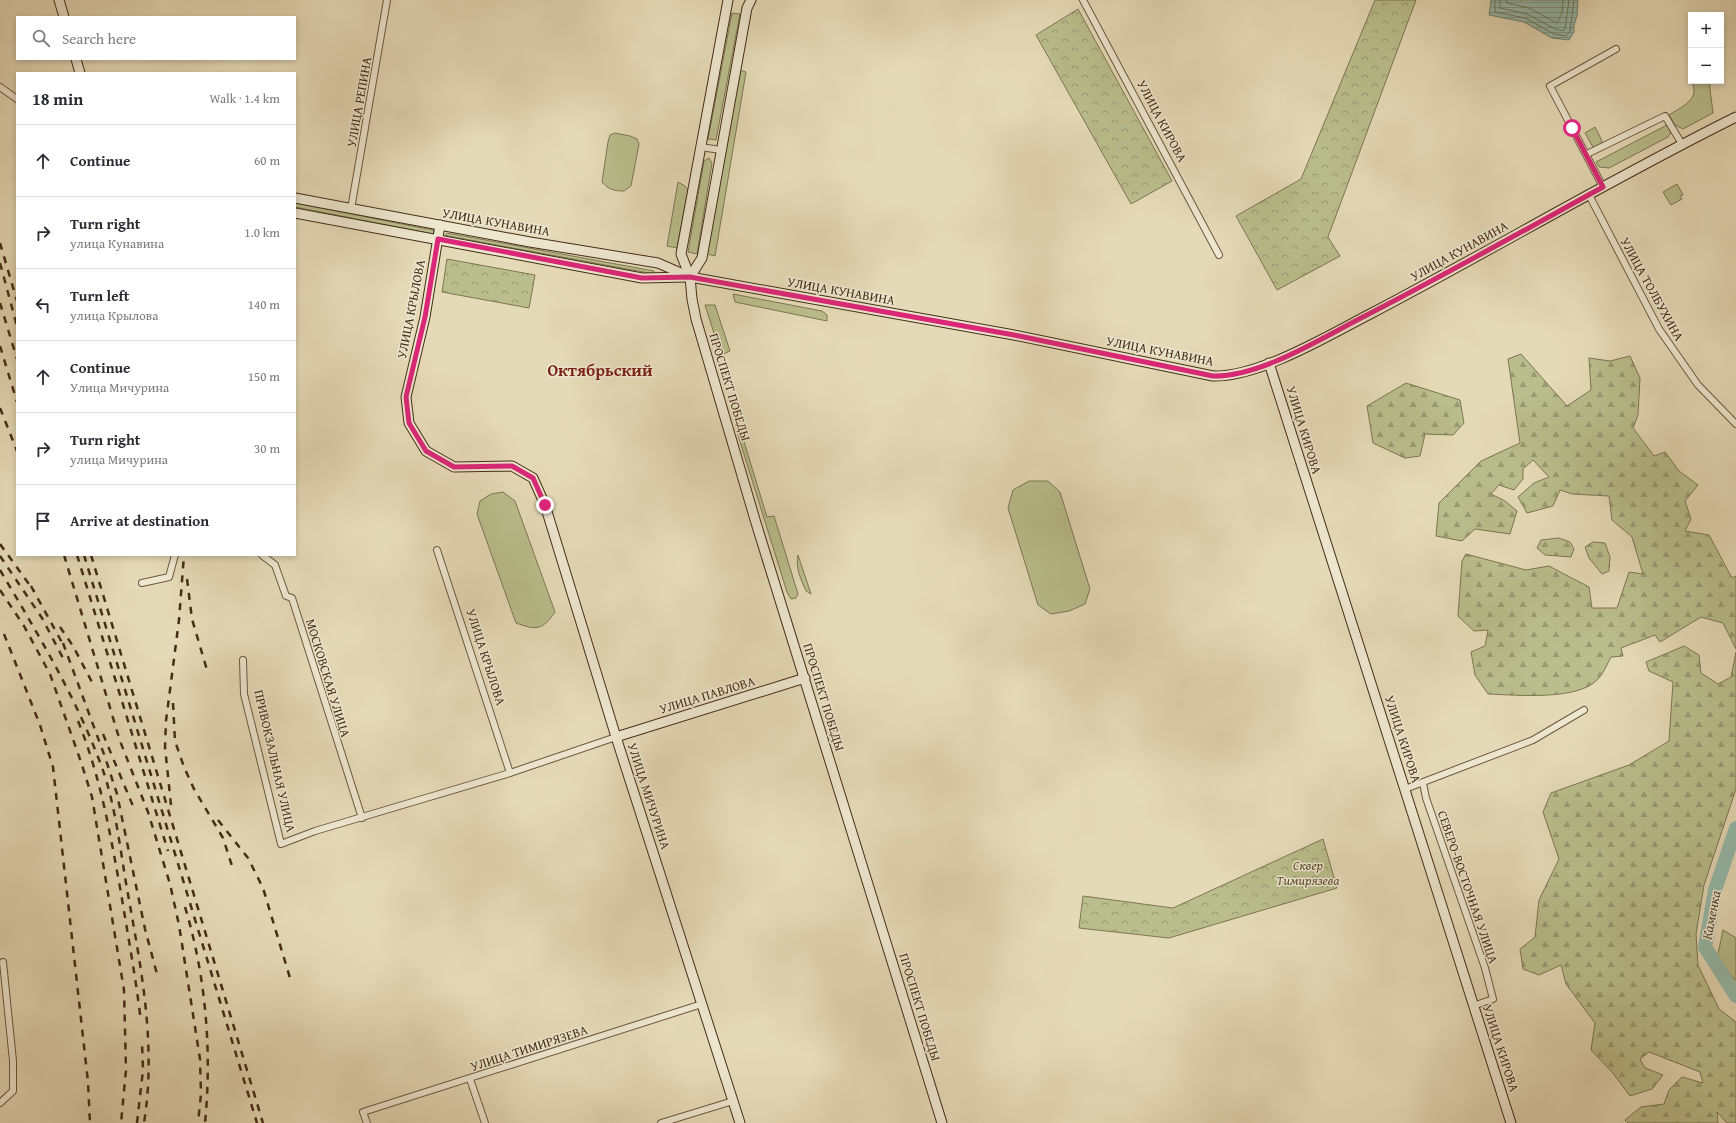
<!DOCTYPE html>
<html lang="en">
<head>
<meta charset="utf-8">
<style>
	body { margin:0; font-family:"Gentium Book Plus",serif; background:#f7f7f7; color:#2b2b33 }
	.controls { position:absolute; right:12px; top:12px; display:grid; overflow:hidden; border-radius:0px; box-shadow:0 2px 6px #0003 }
	.controls button { width:36px; height:36px; display:grid; place-items:center; padding:0; border:0; border-bottom:1px solid #e1e1e2; background:#fff; color:#2b2b33; font:20px sans-serif }
	.stop { position:absolute; width:12px; height:12px; margin:-9px; border:3px solid #db2777; border-radius:50%; background:#fff }
	.stop.end { background:#db2777; border-color:#fff; box-shadow:0 1px 4px #0008 }
	.list { margin:0; padding:0; list-style:none }
	h2 { display:flex; justify-content:space-between; align-items:center; height:52px; margin:0; padding:0 16px; font-size:17px }
	h2 small { font-size:13px; font-weight:400; color:#7c7c81 }
	.list li { display:grid; grid-template-columns:26px 1fr auto; gap:12px; align-items:center; box-sizing:border-box; height:72px; padding:0 16px; border-top:1px solid #e1e1e2 }
	.list b { display:block; font-size:15px; white-space:nowrap }
	.list p { margin:0; font-size:13px; white-space:nowrap; color:#7c7c81 }
	.list em { font-size:13px; font-style:normal; color:#7c7c81 }
	.icon { flex:none; width:22px; height:22px; fill:none; stroke:currentColor; stroke-width:2; stroke-linecap:round; stroke-linejoin:round }
	.map { position:relative; flex:none; width:1736px; height:1123px; overflow:hidden }
	.search { position:absolute; background:#fff; box-shadow:0 2px 6px #0003; left:16px; top:16px; width:280px; height:44px; display:flex; align-items:center; gap:10px; box-sizing:border-box; padding:0 14px; border-radius:0px; color:#7c7c81; font-size:15px }
	.panel { position:absolute; background:#fff; box-shadow:0 2px 6px #0003; left:16px; top:72px; width:280px; height:484px; border-radius:0px }
	.map>svg:first-child { display:block }
	.grass { fill:#b9be8c; stroke:#7e7651 }
	.forest { fill:url(#forest-firs); stroke:#7e7651 }
	.park { fill:url(#park-crowns); stroke:#7e7651 }
	.water { fill:url(#water-rules); stroke:#758271 }
	.lines { fill:none; stroke-linecap:round; stroke-linejoin:round }
	.shore { stroke:#6d7462; stroke-width:1 }
	.river { stroke:#96bbad; stroke-width:14 }
	.street-casing { stroke:#6c583e; stroke-width:8 }
	.secondary-casing { stroke:#442d16; stroke-width:11 }
	.street { stroke:#eee7d0; stroke-width:6 }
	.secondary { stroke:#eee7d0; stroke-width:9 }
	.rail { stroke:#442d16; stroke-width:2.5; stroke-dasharray:7 7; stroke-linecap:butt }
	.route { stroke:#db2777; stroke-width:5 }
	.labels { text-anchor:middle; dominant-baseline:central; stroke-width:3; stroke-linejoin:round; paint-order:stroke }
	.street-label { font-size:13px; fill:#442d16; stroke:#eee7d0 }
	.park-label { font-size:13px; font-style:italic; fill:#5b4a2e; stroke:#eee7d0 }
	.water-label { font-size:14px; font-style:italic; fill:#544934; stroke:#eee7d0 }
	.district-label { font-size:17px; font-weight:bold; fill:#7a1f14; stroke:#eee7d0 }
</style>
</head>
<body>
<div class="map">
<svg width="1736" height="1123" viewBox="0 0 1736 1123">
	<defs>
		<pattern id="forest-firs" width="22" height="20" patternUnits="userSpaceOnUse"><rect width="22" height="20" fill="#b9be8c"/><path d="M5 1l3.5 6h-7zM16 11l3.5 6h-7z" fill="#989b71"/></pattern>
		<pattern id="park-crowns" width="20" height="18" patternUnits="userSpaceOnUse"><rect width="20" height="18" fill="#b9be8c"/><path d="M2 6a3 3 0 1 1 6 0M12 15a3 3 0 1 1 6 0" fill="none" stroke="#989b71"/></pattern>
		<pattern id="water-rules" width="6" height="5" patternUnits="userSpaceOnUse"><rect width="6" height="5" fill="#96bbad"/><path d="M0 2.5h6" fill="none" stroke="#7c988c"/></pattern>
	</defs>
	<rect width="100%" height="100%" fill="#e5dab7"/>
	<filter id="stains"><feTurbulence type="fractalNoise" baseFrequency=".005" numOctaves="4"/><feColorMatrix values="0 0 0 0 .2 0 0 0 0 .09 0 0 0 0 .02 0 0 0 .5 -.17"/></filter>
	<radialGradient id="worn" r=".72"><stop offset=".6" stop-color="#630" stop-opacity="0"/><stop offset="1" stop-color="#630" stop-opacity=".3"/></radialGradient>
	<g class="grass">
		<path d="M732 13 740 14 716 140 708 139Z"/>
		<path d="M739 70 746 72 715 256 707 254Z"/>
		<path d="M1691 81H1709L1713 113 1683 129 1675 125 1669 115C1681 107 1702 99 1691 81Z"/>
		<path d="M1667 125 1671 132 1668 137 1609 168 1599 167 1596 162Z"/>
		<path d="M1595 127 1602 141 1601 146 1597 148 1593 147 1585 133Z"/>
		<path d="M615 133 630 136 637 139 639 144 631 186 624 191C614 191 609 190 602 182L608 142 610 135Z"/>
		<path d="M709 158 712 163 697 254 688 252 704 161Z"/>
		<path d="M678 182 685 186 688 190 677 248 667 246Z"/>
		<path d="M1677 184 1683 195 1680 196 1682 199 1671 205 1663 192Z"/>
		<path d="M295 203 433 230 434 232 433 234 295 207Z"/>
		<path d="M447 233 654 271V274L448 236 445 235Z"/>
		<path d="M733 294 822 311 827 315V321L735 302Z"/>
		<path d="M705 305H715L730 351 721 355Z"/>
		<path d="M739 431 741 432 767 517 774 516 798 594 796 598 791 599 787 592 738 435Z"/>
		<path d="M1029 481H1048L1060 492 1090 589 1085 604 1069 611 1051 614 1038 605 1008 508 1013 490Z"/>
		<path d="M503 492 515 501 555 612C542 631 536 630 516 623L477 514 480 501 491 494Z"/>
		<path d="M798 555 811 594 806 591C801 580 795 567 798 555Z"/>
		<path d="M1723 930 1736 938V981L1717 959Z"/>
	</g>
	<g class="forest">
		<path d="M1521 354 1567 406 1591 390 1589 358 1610 361 1630 356 1640 378 1638 415 1633 428 1654 456 1665 452 1679 471 1698 485 1685 501 1691 519 1685 531 1709 535 1732 578 1736 576V649L1723 623 1701 617 1660 642 1655 635 1621 648 1623 656 1611 657C1607 664 1604 673 1598 679 1579 701 1516 695 1488 694L1475 675 1471 652 1485 646 1488 630 1474 631 1458 616 1462 561 1466 554 1526 570 1549 566 1589 587 1592 608H1617L1629 572 1643 574 1632 537 1612 520 1609 496 1572 494 1560 490 1553 506 1527 513 1518 497 1534 483 1549 477 1533 460 1523 469V479L1514 490 1499 485 1491 494 1505 501 1517 511 1510 534 1475 529 1462 541 1436 536 1439 503 1481 461 1520 443 1508 359Z"/>
		<path d="M1406 383 1460 400 1464 423 1453 435 1425 434 1420 456 1405 458 1373 443 1367 406Z"/>
		<path d="M1559 538 1570 542 1574 549 1571 557 1545 555 1537 548 1541 540Z"/>
		<path d="M1593 542 1605 543 1610 557 1609 571 1602 574 1589 558 1585 547Z"/>
		<path d="M1684 646 1699 655 1701 673 1718 684 1731 677 1736 652V789L1704 885 1696 934 1698 965 1719 1009 1736 1022V1123H1727L1717 1112 1718 1123H1628L1625 1120 1641 1107 1664 1104 1669 1090 1682 1077 1703 1083 1700 1072 1649 1052 1640 1059 1645 1068 1663 1075 1652 1089 1630 1096 1612 1072 1591 1050 1595 1023 1566 984 1561 965 1539 975 1523 969 1520 949 1535 937 1539 900 1559 859 1543 812 1551 793 1629 765 1669 741 1673 682 1649 671 1646 662Z"/>
	</g>
	<g class="park">
		<path d="M1375 0H1416L1328 237 1340 256 1277 290 1236 216 1301 179Z"/>
		<path d="M1078 9 1172 181 1131 204 1036 35Z"/>
		<path d="M447 259 535 275 529 308 442 292Z"/>
		<path d="M1323 839 1337 888 1169 938 1079 928 1083 896 1173 908Z"/>
	</g>
	<path class="water" d="M1491 0H1578L1577 16 1574 25V32L1569 40 1552 38 1524 22 1489 15Z"/>
	<g class="lines">
		<g class="shore">
			<path d="M1495 0V12L1525 18 1554 34 1566 36 1570 31 1574 0"/>
			<path d="M1500 0V8L1527 14 1555 29 1563 31 1565 29 1569 0"/>
			<path d="M1506 0 1507 3 1529 8 1557 23 1562 13 1563 0"/>
		</g>
		<path class="river" d="M1736 828 1715 890 1705 947 1736 996"/>
		<g class="street-casing">
			<g id="street">
				<path d="M1083 0 1219 255"/>
				<path d="M0 87 17 99"/>
				<path d="M700 147 721 150"/>
				<path d="M1589 153 1665 116 1682 144"/>
				<path d="M1603 187 1550 86 1616 49"/>
				<path d="M1589 195 1659 329 1698 385 1736 424"/>
				<path d="M351 209 387 0"/>
				<path d="M437 550 510 773"/>
				<path d="M262 555 275 565 286 596 292 598 362 818"/>
				<path d="M142 583 169 577 175 555"/>
				<path d="M243 660 244 694 281 844 315 831 510 773 616 737"/>
				<path d="M1423 783 1426 798 1485 968 1493 999 1473 1006"/>
				<path d="M1405 789 1533 740 1584 710"/>
				<path d="M470 1079 485 1123"/>
				<path d="M0 1103 13 1091V1061L3 962"/>
				<path d="M367 1123 363 1112 702 1004"/>
				<path d="M661 1123 733 1101"/>
			</g>
		</g>
		<g class="secondary-casing">
			<g id="secondary">
				<path d="M59 0 64 17"/>
				<path d="M728 0 681 254 690 277 692 299 696 319 756 523 942 1123"/>
				<path d="M76 59 80 73"/>
				<path d="M295 198 530 242 658 263 690 277 1014 335 1213 376C1260 377 1329 335 1372 313 1494 249 1613 178 1736 117"/>
				<path d="M295 213 642 278 687 277"/>
				<path d="M440 225 425 317 406 397 409 423 426 451 454 467 512 466 533 478 545 505 616 737 740 1123"/>
				<path d="M690 277 702 258 747 8 751 0"/>
				<path d="M1269 363 1511 1123"/>
				<path d="M616 737 805 678"/>
			</g>
		</g>
		<use href="#street" class="street"/>
		<use href="#secondary" class="secondary"/>
		<g class="rail">
			<path d="M0 243 17 301"/>
			<path d="M0 263 17 326"/>
			<path d="M0 303 17 359"/>
			<path d="M0 346 17 402"/>
			<path d="M0 408 17 451"/>
			<path d="M0 544 34 591"/>
			<path d="M64 555 120 741 148 812 170 884 179 925 200 1059 201 1094 198 1123"/>
			<path d="M77 555 168 851"/>
			<path d="M84 555 257 1123"/>
			<path d="M91 555 263 1123"/>
			<path d="M0 556 42 618 65 662"/>
			<path d="M0 570C36 631 72 690 98 757 114 796 119 841 126 883 140 963 157 1042 144 1123"/>
			<path d="M187 579 192 619 207 670"/>
			<path d="M31 586 65 648"/>
			<path d="M0 590 24 626 50 674 81 762 92 797 124 990 126 1070 121 1123"/>
			<path d="M60 627 73 646 94 686"/>
			<path d="M4 634 40 725 53 767 88 1082 90 1123"/>
			<path d="M63 643 105 757 117 794 145 929 157 974"/>
			<path d="M173 703 175 741 184 767 194 789 223 838 232 866"/>
			<path d="M78 721C101 778 110 833 121 893 128 936 136 979 141 1022"/>
			<path d="M103 734 135 811"/>
			<path d="M171 805 165 747 166 721 179 620 184 555"/>
			<path d="M218 820 248 858 263 888 290 978"/>
			<path d="M185 907C206 976 212 1052 205 1123"/>
			<path d="M137 1123 143 1070 142 1042"/>
		</g>
	</g>
	<g class="lines">
		<path class="route" d="M545 505 533 478 512 466 454 467 426 451 409 423 406 397 425 317 438 239 642 278 690 277 1014 335 1213 376C1260 377 1320 339 1361 318 1443 276 1523 231 1603 187L1572 128"/>
	</g>
	<g class="labels">
		<g class="street-label">
			<text transform="translate(359 102) rotate(-80)">УЛИЦА РЕПИНА</text>
			<text transform="translate(1162 121) rotate(62)">УЛИЦА КИРОВА</text>
			<text transform="translate(496 222) rotate(10)">УЛИЦА КУНАВИНА</text>
			<text transform="translate(1459 251) rotate(-29)">УЛИЦА КУНАВИНА</text>
			<text transform="translate(1652 289) rotate(61)">УЛИЦА ТОЛБУХИНА</text>
			<text transform="translate(841 291) rotate(10)">УЛИЦА КУНАВИНА</text>
			<text transform="translate(411 309) rotate(-79)">УЛИЦА КРЫЛОВА</text>
			<text transform="translate(1160 351) rotate(11)">УЛИЦА КУНАВИНА</text>
			<text transform="translate(730 387) rotate(73)">ПРОСПЕКТ ПОБЕДЫ</text>
			<text transform="translate(1304 430) rotate(73)">УЛИЦА КИРОВА</text>
			<text transform="translate(486 657) rotate(72)">УЛИЦА КРЫЛОВА</text>
			<text transform="translate(328 678) rotate(73)">МОСКОВСКАЯ УЛИЦА</text>
			<text transform="translate(707 695) rotate(-17)">УЛИЦА ПАВЛОВА</text>
			<text transform="translate(824 697) rotate(73)">ПРОСПЕКТ ПОБЕДЫ</text>
			<text transform="translate(1403 739) rotate(72)">УЛИЦА КИРОВА</text>
			<text transform="translate(275 761) rotate(77)">ПРИВОКЗАЛЬНАЯ УЛИЦА</text>
			<text transform="translate(649 796) rotate(72)">УЛИЦА МИЧУРИНА</text>
			<text transform="translate(1468 887) rotate(71)">СЕВЕРО-ВОСТОЧНАЯ УЛИЦА</text>
			<text transform="translate(920 1007) rotate(73)">ПРОСПЕКТ ПОБЕДЫ</text>
			<text transform="translate(529 1048) rotate(-18)">УЛИЦА ТИМИРЯЗЕВА</text>
			<text transform="translate(1501 1048) rotate(72)">УЛИЦА КИРОВА</text>
		</g>
		<g class="park-label">
			<text x="1308" y="865">Сквер<tspan x="1308" dy="15">Тимирязева</tspan></text>
		</g>
		<g class="water-label">
			<text transform="translate(1711 915) rotate(-79)">Каменка</text>
		</g>
		<g class="district-label">
			<text x="600" y="369">Октябрьский</text>
		</g>
	</g>
	<rect width="100%" height="100%" filter="url(#stains)"/>
	<rect width="100%" height="100%" fill="url(#worn)"/>
</svg>
<div class="controls">
<button>+</button>
<button>−</button>
</div>
<div class="stop" style="left:1572px;top:128px"></div>
<div class="stop end" style="left:545px;top:505px"></div>
<div class="search"><svg class="icon" aria-label="search" viewBox="0 0 24 24"><circle cx="10" cy="10" r="6"/><path d="M15 15l6 6"/></svg>Search here</div>
<section class="panel">
<h2>18 min<small>Walk · 1.4 km</small></h2>
<ul class="list">
<li><svg class="icon" aria-label="ahead" viewBox="0 0 24 24"><path d="M12 20V5M6 11l6-6 6 6"/></svg><div><b>Continue</b></div><em>60 m</em></li>
<li><svg class="icon" aria-label="right" viewBox="0 0 24 24"><path d="M7 20v-9h11M14 6l5 5-5 5"/></svg><div><b>Turn right</b><p>улица Кунавина</p></div><em>1.0 km</em></li>
<li><svg class="icon" aria-label="left" viewBox="0 0 24 24"><path d="M17 20v-9H6M10 6l-5 5 5 5"/></svg><div><b>Turn left</b><p>улица Крылова</p></div><em>140 m</em></li>
<li><svg class="icon" aria-label="ahead" viewBox="0 0 24 24"><path d="M12 20V5M6 11l6-6 6 6"/></svg><div><b>Continue</b><p>Улица Мичурина</p></div><em>150 m</em></li>
<li><svg class="icon" aria-label="right" viewBox="0 0 24 24"><path d="M7 20v-9h11M14 6l5 5-5 5"/></svg><div><b>Turn right</b><p>улица Мичурина</p></div><em>30 m</em></li>
<li><svg class="icon" aria-label="arrive" viewBox="0 0 24 24"><path d="M6 21V4h12l-3 4 3 4H6"/></svg><div><b>Arrive at destination</b></div></li>
</ul>
</section>
</div>
</body>
</html>
